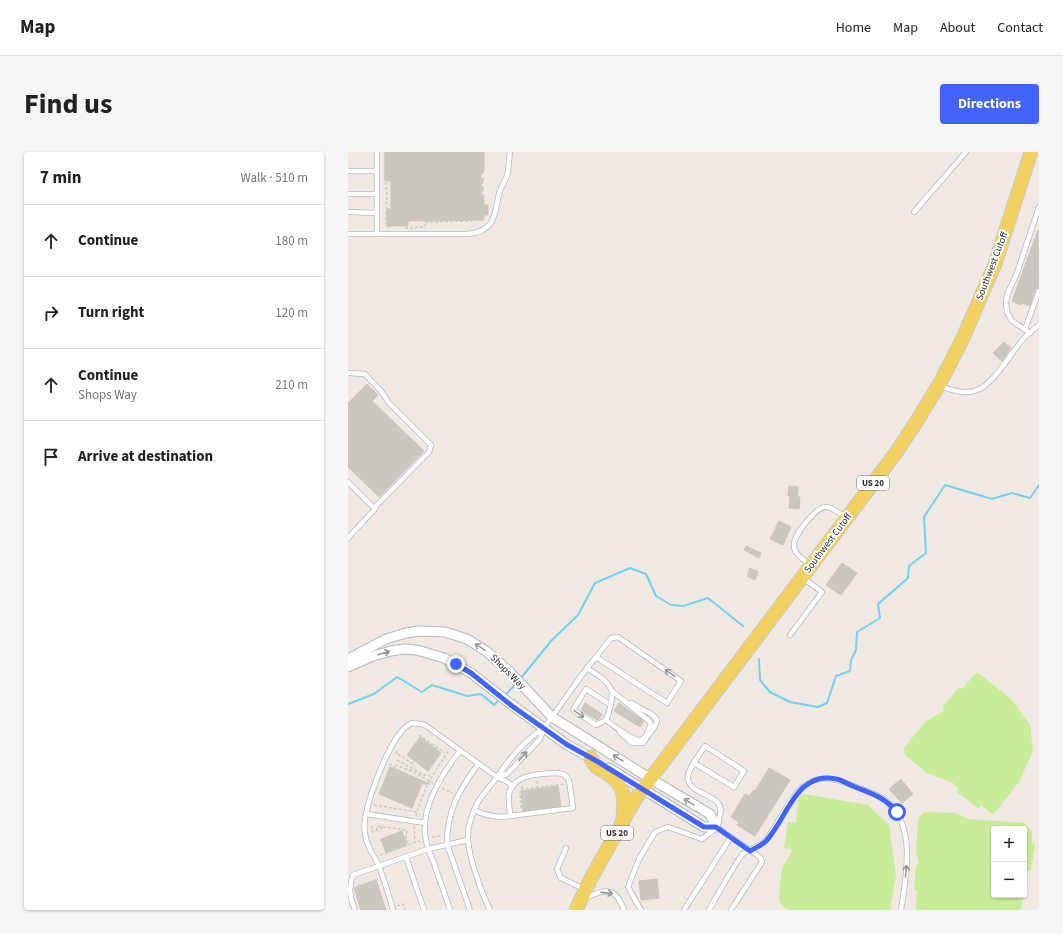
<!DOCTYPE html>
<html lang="en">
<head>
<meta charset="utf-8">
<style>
	body { margin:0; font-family:"Source Sans 3",sans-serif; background:#f6f6f6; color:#202124 }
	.controls { position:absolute; right:12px; bottom:12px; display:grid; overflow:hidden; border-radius:4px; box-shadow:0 1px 3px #0004 }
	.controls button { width:36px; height:36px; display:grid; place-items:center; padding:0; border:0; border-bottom:1px solid #e0e0e0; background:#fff; color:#202124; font:20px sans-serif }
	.stop { position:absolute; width:12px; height:12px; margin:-9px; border:3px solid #4264fb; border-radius:50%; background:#fff }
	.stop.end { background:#4264fb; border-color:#fff; box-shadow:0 1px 4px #0008 }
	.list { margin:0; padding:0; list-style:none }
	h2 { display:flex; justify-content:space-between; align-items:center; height:52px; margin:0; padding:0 16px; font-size:17px }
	h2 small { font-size:13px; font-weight:400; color:#757577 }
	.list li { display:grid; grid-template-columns:26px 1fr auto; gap:12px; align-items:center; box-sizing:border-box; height:72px; padding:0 16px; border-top:1px solid #e0e0e0 }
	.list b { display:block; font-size:15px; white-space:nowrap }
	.list p { margin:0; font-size:13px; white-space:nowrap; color:#757577 }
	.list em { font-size:13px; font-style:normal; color:#757577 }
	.icon { flex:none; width:22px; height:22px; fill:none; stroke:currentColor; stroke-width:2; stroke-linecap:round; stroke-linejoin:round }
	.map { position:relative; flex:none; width:691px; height:758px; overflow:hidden; border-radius:4px }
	header { display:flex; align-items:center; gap:24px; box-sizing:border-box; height:56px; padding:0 20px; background:#fff; border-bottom:1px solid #e0e0e0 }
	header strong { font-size:19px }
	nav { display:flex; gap:22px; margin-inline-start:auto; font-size:14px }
	.intro { display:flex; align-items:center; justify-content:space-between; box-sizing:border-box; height:96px; padding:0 24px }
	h1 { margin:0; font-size:28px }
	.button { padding:10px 18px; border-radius:4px; background:#4264fb; color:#fff; font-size:14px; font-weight:700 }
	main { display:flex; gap:24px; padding:0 24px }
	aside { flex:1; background:#fff; border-radius:4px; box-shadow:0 1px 3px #0004 }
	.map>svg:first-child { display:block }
	.pitch { fill:#c9ec9a }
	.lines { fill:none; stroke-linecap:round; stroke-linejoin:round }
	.stream { stroke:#75cff0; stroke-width:2 }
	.building { fill:#cbc7bf; stroke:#cbc5ba }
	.service-casing { stroke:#b4b7c1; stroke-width:6 }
	.minor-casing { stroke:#b4b7c1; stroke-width:11 }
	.primary-casing { stroke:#c9c9c9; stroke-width:15 }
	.path { stroke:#c9c9c9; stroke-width:1.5; stroke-dasharray:3 2; stroke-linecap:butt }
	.service { stroke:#fff; stroke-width:4.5 }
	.minor { stroke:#fff; stroke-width:9 }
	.primary { stroke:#f2d163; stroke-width:13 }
	.oneway { stroke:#969696 }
	.route { stroke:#4264fb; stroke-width:5 }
	.labels { text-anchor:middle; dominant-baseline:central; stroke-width:3.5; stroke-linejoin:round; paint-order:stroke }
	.shield { fill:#fff; stroke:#6d6d6d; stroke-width:1 }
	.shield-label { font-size:9px; font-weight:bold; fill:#2e2e2e }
	.street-label { font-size:10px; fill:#2e2e2e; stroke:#fff }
</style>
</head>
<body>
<header>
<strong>Map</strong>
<nav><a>Home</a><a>Map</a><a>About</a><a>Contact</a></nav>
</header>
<div class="intro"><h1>Find us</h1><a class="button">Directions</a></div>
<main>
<aside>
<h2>7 min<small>Walk · 510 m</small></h2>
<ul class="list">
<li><svg class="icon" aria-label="ahead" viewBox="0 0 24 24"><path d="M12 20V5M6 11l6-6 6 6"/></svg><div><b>Continue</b></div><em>180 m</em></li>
<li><svg class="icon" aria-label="right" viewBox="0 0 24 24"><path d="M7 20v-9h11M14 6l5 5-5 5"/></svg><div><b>Turn right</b></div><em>120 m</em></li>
<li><svg class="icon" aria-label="ahead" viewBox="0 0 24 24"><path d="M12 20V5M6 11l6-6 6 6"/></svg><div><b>Continue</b><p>Shops Way</p></div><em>210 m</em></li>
<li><svg class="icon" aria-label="arrive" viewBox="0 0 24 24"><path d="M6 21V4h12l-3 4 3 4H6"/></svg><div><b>Arrive at destination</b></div></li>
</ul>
</aside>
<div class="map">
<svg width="691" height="758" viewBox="0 0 691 758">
	<rect width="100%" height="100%" fill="#efe9e1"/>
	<g class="pitch">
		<path d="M629 520 662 546 682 573 685 599 671 630 646 662 643 661 633 653 630 656 609 640 611 637 605 631 579 621 557 603 556 596 577 570 597 558 594 556 611 535 614 537Z"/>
		<path d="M456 642 520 653 541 673 548 723 542 758H442C438 756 434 755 432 750 430 744 433 724 434 717 437 709 442 707 444 697L436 696 440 670 448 671 451 645Z"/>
		<path d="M583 660 607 661 620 667 677 671 684 680V691L687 692 683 718H679L676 736V677H646V743H675L673 756 671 758H568L569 739 566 738 568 713 571 712 568 699 570 671 571 665 576 661Z"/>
	</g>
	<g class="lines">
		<g class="stream">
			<path d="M411 507 412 528 422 540 442 550 470 555 479 551 488 524 502 519 503 508 508 498 509 480 532 466 530 452 560 426 561 414 578 401 576 365 597 333 644 347 664 341 682 346 691 333"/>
			<path d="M173 526 203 489 230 463 247 431 282 416 298 422 308 444 323 453 335 454 360 446 395 474"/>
			<path d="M156 544 169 531"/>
			<path d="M0 552 26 542 49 525 74 540 84 533 119 544 133 542 146 553 151 548"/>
		</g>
	</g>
	<g class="building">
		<path d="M37 0H136V19L132 25 136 27 133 34 136 36 133 42 136 44V53H140V63H136V68L60 69V74H39V57H43V29H37Z"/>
		<path d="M690 78 691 135 687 138 682 154 673 151V153L664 149Z"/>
		<path d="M656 190 663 196 654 209 645 201Z"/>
		<path d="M19 232 30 243 24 249 76 299 31 345 0 315V251Z"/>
		<path d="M441 334 450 335 449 345H452L451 357 441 356 442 344H440Z"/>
		<path d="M431 369 443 375 435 393 422 387Z"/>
		<path d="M398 394 413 401 411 406 396 398Z"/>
		<path d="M494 411 509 421 493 443 478 433Z"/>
		<path d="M402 416 410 420 407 428 399 424Z"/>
		<path d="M237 551 254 562 251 567 249 568 233 558Z"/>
		<path d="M271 551 296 569 292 575 266 559Z"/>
		<path d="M72 585 93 601 80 619 59 603Z"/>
		<path d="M42 615 82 632H74L64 656 31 642Z"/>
		<path d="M421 616 442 628 407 684 389 673 391 670 383 665 397 642 401 644 406 638 407 639Z"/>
		<path d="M553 627 565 642 554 651 541 637Z"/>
		<path d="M210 634 213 654 175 659 173 639Z"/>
		<path d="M54 679 59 693 38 701 33 687Z"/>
		<path d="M309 727 311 746 293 748 291 729Z"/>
		<path d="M28 728 38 758H13L6 736Z"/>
	</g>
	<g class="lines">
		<g class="service-casing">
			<g id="service">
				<path d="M0 19H29"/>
				<path d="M0 42H29"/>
				<path d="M0 60 29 61"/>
				<path d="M566 60 618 0"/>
				<path d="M0 82H120C148 79 146 63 151 42 153 34 159 27 160 19 161 13 161 6 162 0"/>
				<path d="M29 82V0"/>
				<path d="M677 177 691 139"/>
				<path d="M682 181 664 169 659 160 658 151 659 143 669 121 691 55"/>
				<path d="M0 221 17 222 33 239 41 251 83 293 81 300 26 356"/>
				<path d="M592 234C603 238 618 243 629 238 647 231 663 200 677 185 681 181 686 177 691 173"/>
				<path d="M0 330 27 357 0 386"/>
				<path d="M463 413C456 408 445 402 446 392 446 383 469 353 479 355 486 356 492 362 498 366"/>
				<path d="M442 483 474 440 455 426"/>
				<path d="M239 516 248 505 319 551 333 529 270 485 263 486 248 505"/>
				<path d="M263 553 238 537 225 558 248 573 258 568C262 559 264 550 264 539"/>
				<path d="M272 580 284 591H295L307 574 309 569 308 566 303 562 283 551"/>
				<path d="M210 621 217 623 221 628 225 656 162 664C162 658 160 648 161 642 165 621 194 622 210 621Z"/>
				<path d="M149 625 159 622 192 587 196 576 239 516 254 526 260 532 264 539 300 568 303 572C301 578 298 587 292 588 284 589 265 573 258 568"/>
				<path d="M126 658C138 664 149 666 162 664"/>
				<path d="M18 662 77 671"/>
				<path d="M368 675 412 705 414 710 383 758"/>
				<path d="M218 696 209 717 213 726 236 737"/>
				<path d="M58 705 76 758"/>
				<path d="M237 746C256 737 268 734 276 758"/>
				<path d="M7 758C2 744 0 737 5 723L80 697 120 688"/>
				<path d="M45 758C41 743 36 728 31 714 27 705 20 696 18 687 16 679 16 670 18 662 22 642 43 582 62 572 66 570 72 572 77 573L149 625 158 629 165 634"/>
				<path d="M102 758C97 742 91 727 86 711 83 704 79 696 78 688 71 657 94 622 112 599"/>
				<path d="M122 758 99 692C99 658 111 639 130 612"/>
				<path d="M142 758C134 742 121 706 120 688 119 676 124 662 129 652 134 642 143 634 149 625 161 607 177 588 196 576"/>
				<path d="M293 758 280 735 291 707 307 680 320 675 354 687C358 683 365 680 368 675 370 673 371 669 371 666 381 641 343 646 340 627 338 619 352 602 357 594L396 619 386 635 346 611"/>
				<path d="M336 758 383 685"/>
				<path d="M361 758C371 741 382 719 394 703 399 697 413 695 419 687 429 673 444 642 457 633 474 622 488 627 506 634 517 639 532 642 541 651 568 677 558 725 553 758"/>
			</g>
		</g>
		<g class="minor-casing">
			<g id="minor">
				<path d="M0 507 38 487 58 481 71 479 97 480 119 487 138 499 162 520 204 565 303 627 362 662 368 675H356L261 616"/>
				<path d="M0 515 25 504 43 499 56 497 69 498 96 506 123 521 164 553 218 592 246 608"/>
			</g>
		</g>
		<g class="primary-casing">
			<g id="primary">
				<path d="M242 605C246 614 248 615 257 620 277 633 277 643 275 666"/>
				<path d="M228 758 242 728 288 646 547 302 567 272 592 231 615 186 647 112 683 0"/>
			</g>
		</g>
		<g class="path">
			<path d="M37 0V29L39 39 38 74 43 76"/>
			<path d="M57 76 77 75V70L124 69"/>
			<path d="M71 583 97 601"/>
			<path d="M48 599 49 600 48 601 65 612 66 609"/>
			<path d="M49 608 76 623 82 624"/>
			<path d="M41 612 51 618V619"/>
			<path d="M47 613 64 619 85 631"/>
			<path d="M189 629 190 636"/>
			<path d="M94 636 104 641"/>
			<path d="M173 636 176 637 216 632"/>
			<path d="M26 653 69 660"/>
			<path d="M173 656 172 639 173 636 175 634"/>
			<path d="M68 664C75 637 86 620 102 597"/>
			<path d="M25 674 23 677 25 680 36 675"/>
			<path d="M66 674 67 690"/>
			<path d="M29 678V674L59 678 58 686 61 693"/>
			<path d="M84 685 94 684"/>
			<path d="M32 689 33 688"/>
			<path d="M32 703 72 689"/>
			<path d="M10 734 30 727"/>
			<path d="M49 754 55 752 57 758"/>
		</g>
		<use href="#service" class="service"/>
		<use href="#minor" class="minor"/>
		<use href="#primary" class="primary"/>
	</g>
	<defs><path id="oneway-shaft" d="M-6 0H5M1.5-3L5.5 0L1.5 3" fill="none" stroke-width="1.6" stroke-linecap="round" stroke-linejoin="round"/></defs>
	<g class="oneway">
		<use href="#oneway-shaft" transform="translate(132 495) rotate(-146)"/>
		<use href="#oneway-shaft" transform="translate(36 501) rotate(-16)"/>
		<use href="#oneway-shaft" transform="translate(322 521) rotate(-145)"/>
		<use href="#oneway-shaft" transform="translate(231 562) rotate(34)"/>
		<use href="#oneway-shaft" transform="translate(175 604) rotate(-47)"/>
		<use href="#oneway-shaft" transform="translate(270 606) rotate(-148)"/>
		<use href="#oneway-shaft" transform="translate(341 650) rotate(-149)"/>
		<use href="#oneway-shaft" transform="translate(558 719) rotate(-85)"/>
		<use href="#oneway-shaft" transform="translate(259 741) rotate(6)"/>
	</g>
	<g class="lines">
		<path class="route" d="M108 512 123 521 164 554 218 592 252 611 356 675H368L402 699C407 696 414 693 418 689 439 667 448 618 488 627 494 628 500 632 505 634 524 642 535 644 549 660"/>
	</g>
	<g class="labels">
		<g class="shield">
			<rect x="509" y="324" width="32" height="14" rx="3"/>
			<rect x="253" y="674" width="32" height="14" rx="3"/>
		</g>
		<g class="shield-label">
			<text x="525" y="331">US 20</text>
			<text x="269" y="681">US 20</text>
		</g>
		<g class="street-label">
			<text transform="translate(644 114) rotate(-69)">Southwest Cutoff</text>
			<text transform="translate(480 391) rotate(-53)">Southwest Cutoff</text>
			<text transform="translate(160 520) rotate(45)">Shops Way</text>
		</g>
	</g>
</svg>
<div class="controls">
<button>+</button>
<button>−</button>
</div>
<div class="stop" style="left:549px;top:660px"></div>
<div class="stop end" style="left:108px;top:512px"></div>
</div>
</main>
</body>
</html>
